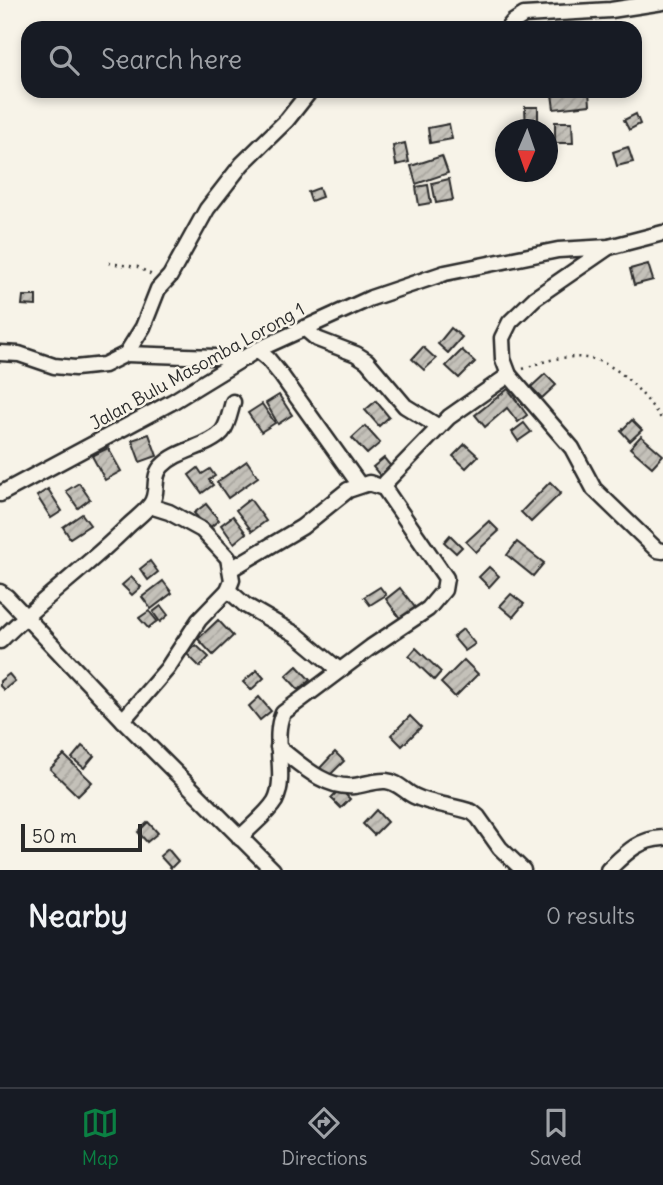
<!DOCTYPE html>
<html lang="en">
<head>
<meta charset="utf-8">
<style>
	body { margin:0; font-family:Delius,sans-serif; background:#242831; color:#f1f3f6 }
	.compass { position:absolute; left:495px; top:119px; width:63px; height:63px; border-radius:50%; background:#171b24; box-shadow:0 4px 10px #0003; rotate:182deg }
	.scale { position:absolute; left:21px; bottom:18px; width:121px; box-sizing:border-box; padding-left:7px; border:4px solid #2b2b2b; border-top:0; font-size:19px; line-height:24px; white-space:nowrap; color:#2b2b2b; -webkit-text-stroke:5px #f7f3e8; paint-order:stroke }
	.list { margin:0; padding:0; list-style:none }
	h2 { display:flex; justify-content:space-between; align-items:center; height:91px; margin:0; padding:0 28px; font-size:30px }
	h2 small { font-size:23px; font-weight:400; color:#9ea1a6 }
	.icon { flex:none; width:38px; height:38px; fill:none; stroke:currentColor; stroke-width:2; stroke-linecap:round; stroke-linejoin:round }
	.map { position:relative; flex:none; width:663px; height:870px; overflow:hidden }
	.search { position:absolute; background:#171b24; box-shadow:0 4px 10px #0003; left:21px; right:21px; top:21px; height:77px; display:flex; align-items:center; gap:18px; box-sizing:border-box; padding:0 24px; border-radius:21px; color:#9ea1a6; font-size:26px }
	.sheet { height:217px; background:#171b24 }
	nav { display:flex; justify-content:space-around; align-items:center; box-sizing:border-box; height:98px; border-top:2px solid #363941; background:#171b24; font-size:19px; color:#9ea1a6 }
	nav a { display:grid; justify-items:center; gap:4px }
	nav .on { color:#0b8043 }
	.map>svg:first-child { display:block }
	.building { fill:url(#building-hatch); stroke:#2b2b2b; stroke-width:2 }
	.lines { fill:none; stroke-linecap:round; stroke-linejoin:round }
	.minor-casing { stroke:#2b2b2b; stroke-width:19 }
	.path { stroke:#2b2b2b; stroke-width:2.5; stroke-dasharray:2 5; stroke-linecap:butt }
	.minor { stroke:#f7f3e8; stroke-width:14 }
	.labels { text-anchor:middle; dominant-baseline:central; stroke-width:5; stroke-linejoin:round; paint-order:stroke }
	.street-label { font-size:18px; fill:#2b2b2b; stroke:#f7f3e8 }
</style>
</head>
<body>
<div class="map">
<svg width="663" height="870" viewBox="0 0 663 870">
	<defs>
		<pattern id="building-hatch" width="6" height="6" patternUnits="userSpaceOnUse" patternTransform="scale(1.75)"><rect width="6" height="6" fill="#c4c1b9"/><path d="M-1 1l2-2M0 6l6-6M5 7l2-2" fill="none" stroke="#a9a69f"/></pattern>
	</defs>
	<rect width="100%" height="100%" fill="#f7f3e8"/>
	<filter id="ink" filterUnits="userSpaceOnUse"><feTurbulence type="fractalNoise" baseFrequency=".0143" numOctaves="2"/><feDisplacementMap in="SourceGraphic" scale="14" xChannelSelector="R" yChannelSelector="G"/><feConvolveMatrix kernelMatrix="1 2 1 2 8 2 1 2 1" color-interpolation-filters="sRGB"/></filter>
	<g filter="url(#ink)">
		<g class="building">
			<path d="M576 91H589L590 105 554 109 552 94Z"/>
			<path d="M525 107H538V130H526Z"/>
			<path d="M636 114 640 124 629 130 624 120Z"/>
			<path d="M555 122H572L573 143H555Z"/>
			<path d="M449 124 452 139 430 143 428 128Z"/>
			<path d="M405 143 409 162 396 165 393 146Z"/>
			<path d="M628 147 633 162 617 166 613 152Z"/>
			<path d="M442 156 448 173 416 184 411 166Z"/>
			<path d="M449 179 453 200 436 203 432 183Z"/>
			<path d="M428 185 431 203 419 205 416 187Z"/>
			<path d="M319 188 322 197 311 201 308 192Z"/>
			<path d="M648 264 653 280 634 285 630 269Z"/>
			<path d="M23 296H36V306L22 305Z"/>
			<path d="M451 328 462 337 448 353 438 344Z"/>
			<path d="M423 347 436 359 424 370 412 359Z"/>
			<path d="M462 350 475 362 459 378 446 366Z"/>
			<path d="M545 374 556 385 542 398 531 387Z"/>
			<path d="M508 389 527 415 518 422 507 408 485 427 475 415Z"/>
			<path d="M279 395 292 415 278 424 266 403Z"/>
			<path d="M376 401 389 417 379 426 365 410Z"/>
			<path d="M262 404 275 423 261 432 248 413Z"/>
			<path d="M632 420 642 430 630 441 621 431Z"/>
			<path d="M524 423 531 432 518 441 512 432Z"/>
			<path d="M365 426 380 443 367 454 352 438Z"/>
			<path d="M149 434 157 456 140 462 132 440Z"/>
			<path d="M641 436 663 455 652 467 630 448Z"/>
			<path d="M465 444 478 456 466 468 453 456Z"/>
			<path d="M108 448 121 471 105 480 92 456Z"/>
			<path d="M384 458 393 469 382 478 373 467Z"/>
			<path d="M247 461 258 477 228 498 217 482Z"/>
			<path d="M198 468 202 474 210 469 215 476 209 480 213 485 202 493 189 475Z"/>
			<path d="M550 482 561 493 531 522 521 512Z"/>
			<path d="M79 483 90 499 78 508 66 491Z"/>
			<path d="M48 489 62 511 51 518 37 496Z"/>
			<path d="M250 499 266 521 252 531 236 510Z"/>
			<path d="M206 504 219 520 208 529 194 513Z"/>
			<path d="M82 514 90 525 70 538 63 527Z"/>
			<path d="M233 516 246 533 234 543 221 525Z"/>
			<path d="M489 521 499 531 476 552 466 542Z"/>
			<path d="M450 535 462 547 456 553 444 542Z"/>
			<path d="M517 542 544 563 533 576 507 555Z"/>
			<path d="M150 561 158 572 148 580 140 569Z"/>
			<path d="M489 567 499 576 489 587 479 577Z"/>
			<path d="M131 577 141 587 132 595 122 585Z"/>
			<path d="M163 581 172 593 151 609 142 597Z"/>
			<path d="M380 587 386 595 370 605 364 597Z"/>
			<path d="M400 588 417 610 402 621 386 599Z"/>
			<path d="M511 594 524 604 513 617 500 606Z"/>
			<path d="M161 606 168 615 160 622 153 612Z"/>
			<path d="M149 611 157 621 148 628 139 618Z"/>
			<path d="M218 620 233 636 213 655 198 639Z"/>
			<path d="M463 629 475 644 465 651 453 637Z"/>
			<path d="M196 645 209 657 200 667 187 654Z"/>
			<path d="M416 648 441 672 434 680 409 656Z"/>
			<path d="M464 660 478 674 455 697 441 683Z"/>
			<path d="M297 666 310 680 299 690 286 676Z"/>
			<path d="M257 670 264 678 251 690 243 682Z"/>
			<path d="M9 674 15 681 4 690 0 686V681Z"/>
			<path d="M259 697 271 711 260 720 249 706Z"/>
			<path d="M410 716 421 727 402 746 391 735Z"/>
			<path d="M82 746 94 756 84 768 72 758Z"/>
			<path d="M335 752 344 761 329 776 320 768Z"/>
			<path d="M64 755 92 782 78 796 50 769Z"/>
			<path d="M340 789 350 799 341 808 331 798Z"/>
			<path d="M376 810 387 822 374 835 363 824Z"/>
			<path d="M148 822 158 833 147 842 138 832Z"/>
			<path d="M168 849 178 861 171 868 160 856Z"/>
		</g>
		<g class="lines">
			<g class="minor-casing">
				<g id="minor">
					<path d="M508 28 513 22 524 15 611 10 663 2"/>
					<path d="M609 247 535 298 510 322 502 338 503 359 509 375 572 448 594 489 657 550 663 551"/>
					<path d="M304 328 317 339 356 354 367 361 405 406 439 427"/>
					<path d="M257 350 268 359 281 375 359 484"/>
					<path d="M0 353 19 354 54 366 75 368 104 365 126 354 143 327 158 289 170 276 207 209 242 164 287 120 310 91"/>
					<path d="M126 354 245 358"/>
					<path d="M384 488 386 482 449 417 509 375"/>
					<path d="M0 494 172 402 257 350 371 298 445 273 558 250 609 247 663 233"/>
					<path d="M231 569 302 527 348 490 369 483 384 488 446 578 444 590 428 609 371 647 283 713C271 739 288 776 275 801 267 814 251 826 240 838"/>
					<path d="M228 590 245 605 297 635 339 670"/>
					<path d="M0 592 7 597 123 720 273 870"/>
					<path d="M0 641C40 600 87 567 127 527 134 520 144 513 150 505 160 493 151 477 162 466 178 449 207 448 222 432 228 425 230 412 233 402"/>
					<path d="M123 720 167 669 199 620 228 590 232 580 228 558 202 530 169 512 150 506"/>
					<path d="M278 747C300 764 325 789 354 786 364 785 376 780 386 781 398 782 404 791 414 796 432 805 453 805 472 812L478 817 500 848 523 870"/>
					<path d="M608 870C625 854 638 839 663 838"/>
				</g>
			</g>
			<g class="path">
				<path d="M109 263 138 267 152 275"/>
				<path d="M523 369C593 341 622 364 663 421"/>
			</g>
			<use href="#minor" class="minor"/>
		</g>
	</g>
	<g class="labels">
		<g class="street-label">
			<text transform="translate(197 366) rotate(-29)">Jalan Bulu Masomba Lorong 1</text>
		</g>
	</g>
</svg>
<svg class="compass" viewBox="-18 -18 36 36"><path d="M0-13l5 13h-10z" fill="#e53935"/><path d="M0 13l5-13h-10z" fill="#9ea1a6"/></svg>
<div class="scale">50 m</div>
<div class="search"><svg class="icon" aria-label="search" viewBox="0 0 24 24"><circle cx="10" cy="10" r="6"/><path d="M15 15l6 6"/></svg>Search here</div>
</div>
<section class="sheet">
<h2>Nearby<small>0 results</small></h2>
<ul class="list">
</ul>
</section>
<nav>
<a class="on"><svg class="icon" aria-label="map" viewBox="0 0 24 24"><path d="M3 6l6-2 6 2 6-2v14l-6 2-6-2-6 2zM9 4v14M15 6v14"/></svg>Map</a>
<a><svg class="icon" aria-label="directions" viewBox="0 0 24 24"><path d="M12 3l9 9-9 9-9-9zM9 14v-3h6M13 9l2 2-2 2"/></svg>Directions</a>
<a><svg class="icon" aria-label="saved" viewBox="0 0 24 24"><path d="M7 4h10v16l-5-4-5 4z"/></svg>Saved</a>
</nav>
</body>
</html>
